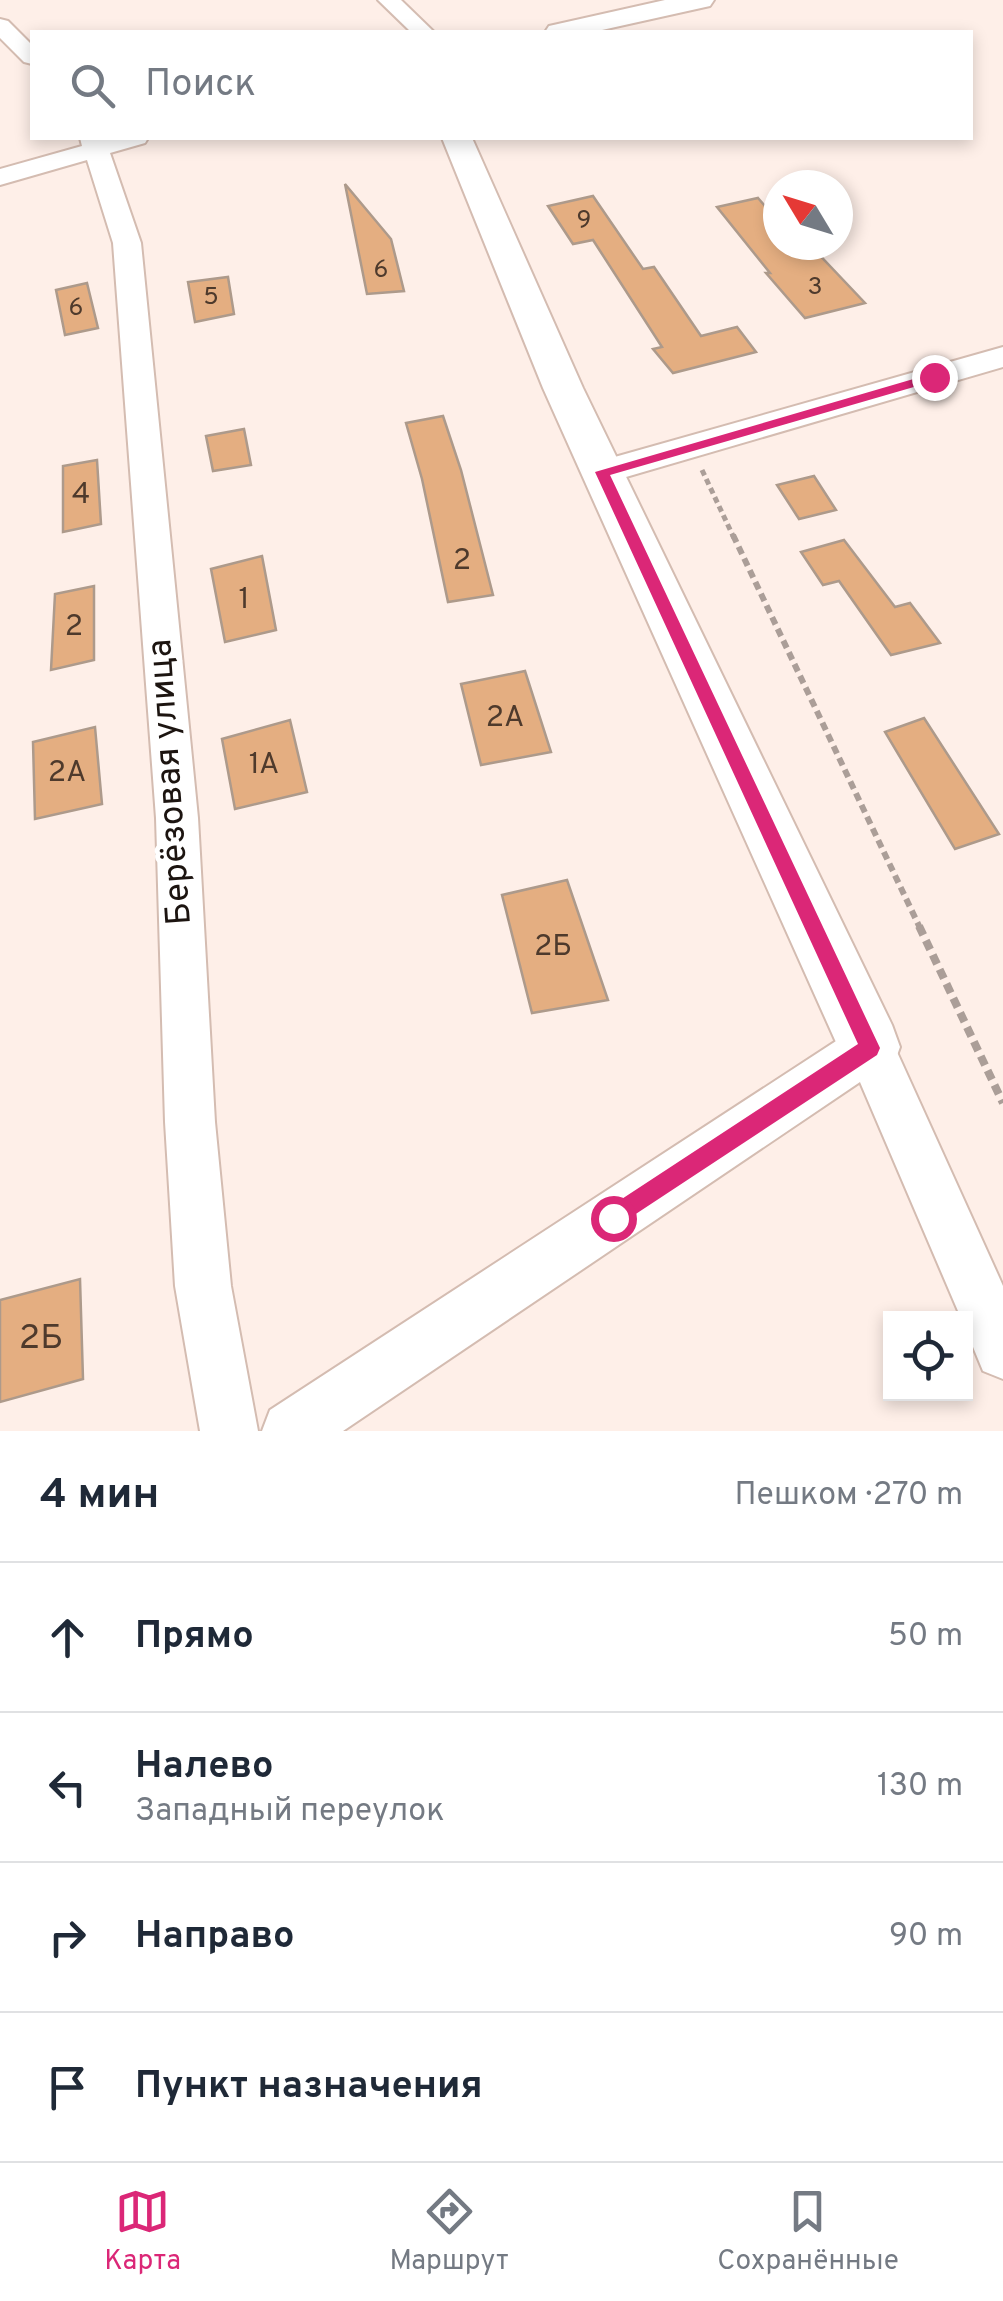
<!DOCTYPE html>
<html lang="ru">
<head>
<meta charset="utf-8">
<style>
	body { margin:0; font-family:Overpass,sans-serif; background:#f6f6f7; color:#1f2937 }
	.controls { position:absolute; right:30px; bottom:30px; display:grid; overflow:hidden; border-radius:0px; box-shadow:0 5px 15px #0003 }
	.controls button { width:90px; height:90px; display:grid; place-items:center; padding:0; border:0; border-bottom:2px solid #e0e1e3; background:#fff; color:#1f2937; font:50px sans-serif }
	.compass { position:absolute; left:763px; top:170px; width:90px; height:90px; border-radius:50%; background:#fff; box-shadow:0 5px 15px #0003; rotate:308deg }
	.stop { position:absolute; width:30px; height:30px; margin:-22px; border:8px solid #db2777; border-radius:50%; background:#fff }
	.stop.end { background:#db2777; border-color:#fff; box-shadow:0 2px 10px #0008 }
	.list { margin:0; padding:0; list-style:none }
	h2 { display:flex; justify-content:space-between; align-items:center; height:130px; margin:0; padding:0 40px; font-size:42px }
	h2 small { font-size:32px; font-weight:400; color:#747a83 }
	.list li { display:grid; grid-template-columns:65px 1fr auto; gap:30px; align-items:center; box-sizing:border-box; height:150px; padding:0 40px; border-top:2px solid #e0e1e3 }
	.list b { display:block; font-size:38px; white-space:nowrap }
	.list p { margin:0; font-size:32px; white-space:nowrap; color:#747a83 }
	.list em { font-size:32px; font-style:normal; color:#747a83 }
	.icon { flex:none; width:55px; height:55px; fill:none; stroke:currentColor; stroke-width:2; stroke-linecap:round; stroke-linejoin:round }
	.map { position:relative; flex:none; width:1003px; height:1431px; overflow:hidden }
	.search { position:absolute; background:#fff; box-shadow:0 5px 15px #0003; left:30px; right:30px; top:30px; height:110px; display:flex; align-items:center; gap:25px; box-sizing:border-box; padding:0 35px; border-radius:0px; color:#747a83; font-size:38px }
	.sheet { height:730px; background:#fff }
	nav { display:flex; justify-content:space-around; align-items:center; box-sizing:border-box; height:140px; border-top:2px solid #e0e1e3; background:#fff; font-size:28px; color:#747a83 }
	nav a { display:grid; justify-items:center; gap:5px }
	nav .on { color:#db2777 }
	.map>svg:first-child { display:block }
	.building { fill:#e4ae81; stroke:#ad9a8b; stroke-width:2.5 }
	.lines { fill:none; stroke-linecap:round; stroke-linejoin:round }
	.minor-casing { stroke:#d4bcb1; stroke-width:4 }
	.tertiary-casing { stroke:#d4bcb1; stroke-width:4 }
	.path-far2 { stroke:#ab9e98; stroke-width:5; stroke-dasharray:6 4; stroke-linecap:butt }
	.path-far1 { stroke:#ab9e98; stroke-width:6; stroke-dasharray:8 5; stroke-linecap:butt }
	.path { stroke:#ab9e98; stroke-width:8; stroke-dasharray:10 6; stroke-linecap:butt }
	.minor { fill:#fff; fill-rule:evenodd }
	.tertiary { fill:#fff; fill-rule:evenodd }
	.route { fill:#db2777 }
	.labels { text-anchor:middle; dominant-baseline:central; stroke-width:10; stroke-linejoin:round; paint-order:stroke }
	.far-number-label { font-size:25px; fill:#4e3a2c }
	.number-label { font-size:30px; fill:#4e3a2c }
	.street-label { font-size:35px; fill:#1c1410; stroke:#fff }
	.near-number-label { font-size:35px; fill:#4e3a2c }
</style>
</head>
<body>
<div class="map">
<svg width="1003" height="1431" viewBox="0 0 1003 1431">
	<rect width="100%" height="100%" fill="#feefe8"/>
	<g class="building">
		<path d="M345 184 391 239 404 291 367 294Z"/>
		<path d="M593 196 643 269 654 267 701 336 737 327 756 352 673 373 653 349 662 347 593 240 573 244 548 206Z"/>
		<path d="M758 198 778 221V245H810L865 303 805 318 766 273H770L717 207Z"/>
		<path d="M228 277 234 314 195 322 188 282Z"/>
		<path d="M87 283 98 328 65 335 56 290Z"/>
		<path d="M443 416 461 470 493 595 448 602 422 479 406 423Z"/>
		<path d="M244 429 251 465 213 471 206 436Z"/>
		<path d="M97 460 101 524 63 532V466Z"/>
		<path d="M814 476 836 510 799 519 777 485Z"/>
		<path d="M844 540 895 607 910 603 940 643 891 655 839 581 823 585 801 552Z"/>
		<path d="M262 556 276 630 225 642 211 569Z"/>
		<path d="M94 586V660L51 670 55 594Z"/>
		<path d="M525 671 551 752 481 765 461 684Z"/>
		<path d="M924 718 999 834 955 849 885 732Z"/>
		<path d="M290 720 307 792 235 809 222 739Z"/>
		<path d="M95 727 102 804 35 819 33 742Z"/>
		<path d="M567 880 608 1000 532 1013 502 895Z"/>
		<path d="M80 1279 83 1379 0 1402V1300Z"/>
	</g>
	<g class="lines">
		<g class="minor-casing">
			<g id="minor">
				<path d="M378 0H401L434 32H411Z"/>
				<path d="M0 19 8 21 32 45V64L24 62 0 38Z"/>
				<path d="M80 138H148L145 143 110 153 141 243 198 818 215 1122 231 1286 258 1431H200L175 1286 165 1122 156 818 113 243 87 160 0 185V169L82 146Z"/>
				<path d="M1003 347V367L602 484 590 480 585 472 590 464Z"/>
				<path d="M870 1023 887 1030 1003 1286V1379L983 1371 966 1330V1318H961L860 1082 343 1431H262L270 1410 853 1030Z"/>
			</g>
		</g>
		<g class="tertiary-casing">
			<g id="tertiary">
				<path d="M665 0H714L710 6 593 32H545L549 26Z"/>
				<path d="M442 138H472L583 388 892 1025 900 1047 892 1069 870 1077 848 1069 543 388Z"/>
			</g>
		</g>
		<path class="path-far2" d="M702 470 734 538"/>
		<path class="path-far1" d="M733 535 920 928"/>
		<path class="path" d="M919 926 1003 1103"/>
		<use href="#minor" class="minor"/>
		<use href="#tertiary" class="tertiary"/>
	</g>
	<path class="route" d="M934 373 938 374V380L610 475 880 1048 877 1055 613 1229 605 1226 602 1218 605 1210 858 1044 595 472Z"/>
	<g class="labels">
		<g class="far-number-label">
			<text x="584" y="221">9</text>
			<text x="381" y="271">6</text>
			<text x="815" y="288">3</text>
			<text x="211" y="298">5</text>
			<text x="76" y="309">6</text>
		</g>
		<g class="number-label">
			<text x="81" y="495">4</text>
			<text x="462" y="561">2</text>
			<text x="244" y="600">1</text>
			<text x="74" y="627">2</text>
			<text x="505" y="718">2А</text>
			<text x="264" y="765">1А</text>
			<text x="67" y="773">2А</text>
			<text x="553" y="947">2Б</text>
		</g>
		<g class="street-label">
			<text transform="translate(171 782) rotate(-94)">Берёзовая улица</text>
		</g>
		<g class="near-number-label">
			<text x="41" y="1339">2Б</text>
		</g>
	</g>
</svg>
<div class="controls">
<button><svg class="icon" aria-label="locate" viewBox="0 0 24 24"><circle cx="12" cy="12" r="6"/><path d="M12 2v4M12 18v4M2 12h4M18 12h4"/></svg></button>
</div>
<svg class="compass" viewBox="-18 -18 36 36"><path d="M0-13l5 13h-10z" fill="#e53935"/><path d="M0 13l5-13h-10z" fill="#747a83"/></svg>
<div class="stop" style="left:613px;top:1218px"></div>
<div class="stop end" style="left:934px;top:377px"></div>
<div class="search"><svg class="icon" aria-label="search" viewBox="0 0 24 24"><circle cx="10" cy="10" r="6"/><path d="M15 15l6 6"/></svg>Поиск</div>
</div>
<section class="sheet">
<h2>4 мин<small>Пешком · 270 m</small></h2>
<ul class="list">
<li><svg class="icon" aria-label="ahead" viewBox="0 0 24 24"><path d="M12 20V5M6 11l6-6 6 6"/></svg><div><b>Прямо</b></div><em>50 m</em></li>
<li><svg class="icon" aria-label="left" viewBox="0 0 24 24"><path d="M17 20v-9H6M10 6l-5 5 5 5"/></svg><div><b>Налево</b><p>Западный переулок</p></div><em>130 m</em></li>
<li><svg class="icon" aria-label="right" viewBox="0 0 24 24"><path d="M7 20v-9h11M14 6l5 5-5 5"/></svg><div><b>Направо</b></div><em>90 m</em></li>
<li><svg class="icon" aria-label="arrive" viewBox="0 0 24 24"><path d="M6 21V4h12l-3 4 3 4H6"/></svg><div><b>Пункт назначения</b></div></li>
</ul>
</section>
<nav>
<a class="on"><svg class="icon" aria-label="map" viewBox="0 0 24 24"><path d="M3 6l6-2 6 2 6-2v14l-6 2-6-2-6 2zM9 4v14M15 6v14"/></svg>Карта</a>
<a><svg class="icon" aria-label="directions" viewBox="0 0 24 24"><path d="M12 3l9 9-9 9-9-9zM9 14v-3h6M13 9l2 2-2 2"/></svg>Маршрут</a>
<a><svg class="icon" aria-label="saved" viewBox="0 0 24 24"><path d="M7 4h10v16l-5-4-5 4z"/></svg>Сохранённые</a>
</nav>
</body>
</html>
